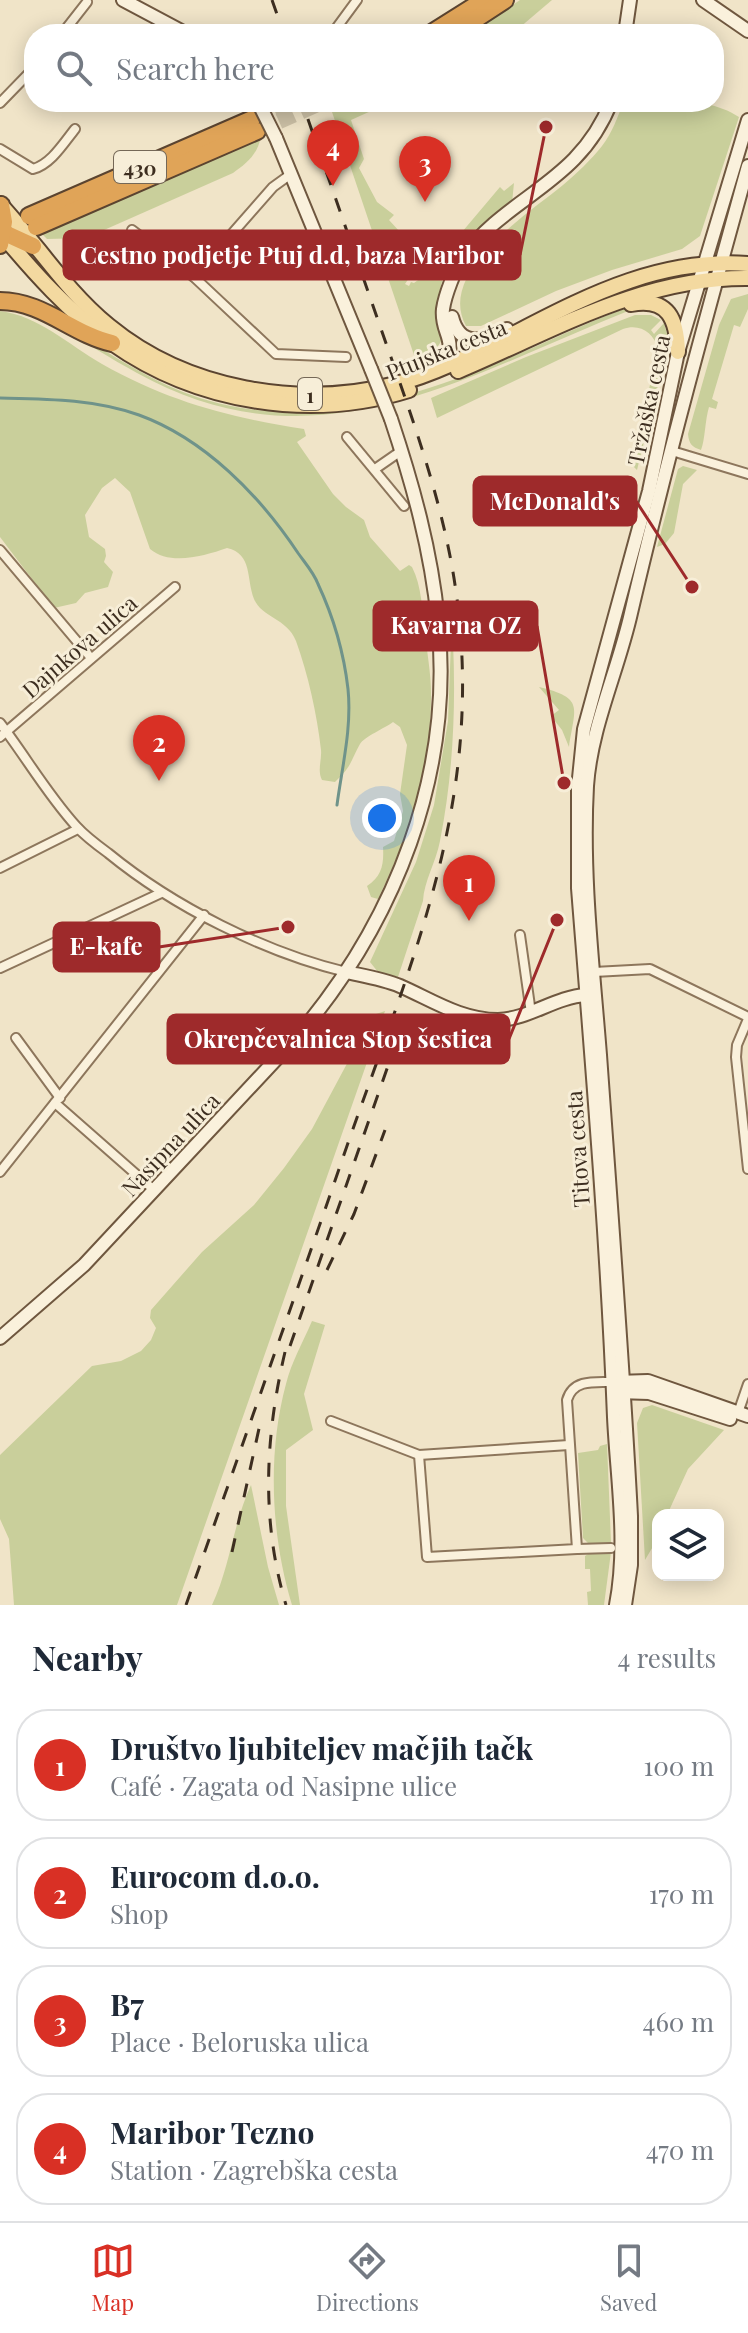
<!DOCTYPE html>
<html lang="en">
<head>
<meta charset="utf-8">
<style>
	body { margin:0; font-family:"Playfair Display",serif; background:#f2f2f3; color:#1f2937 }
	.controls { position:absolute; right:24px; bottom:24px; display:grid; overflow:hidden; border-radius:16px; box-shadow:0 4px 20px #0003 }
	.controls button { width:72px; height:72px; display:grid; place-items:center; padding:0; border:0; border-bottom:2px solid #e0e1e3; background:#fff; color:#1f2937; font:40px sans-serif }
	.you { position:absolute; left:382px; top:818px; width:28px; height:28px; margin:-20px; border:6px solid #fff; border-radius:50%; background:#1a73e8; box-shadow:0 0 0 12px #1a73e833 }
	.badge { display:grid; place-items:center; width:52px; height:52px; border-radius:50%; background:#d93025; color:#fff; font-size:26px; font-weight:700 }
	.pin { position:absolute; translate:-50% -66px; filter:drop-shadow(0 2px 4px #0008) }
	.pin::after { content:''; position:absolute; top:42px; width:28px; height:24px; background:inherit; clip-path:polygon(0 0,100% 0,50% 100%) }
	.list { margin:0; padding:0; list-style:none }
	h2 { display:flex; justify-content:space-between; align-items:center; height:104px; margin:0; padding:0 32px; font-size:34px }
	h2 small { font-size:26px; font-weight:400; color:#747a83 }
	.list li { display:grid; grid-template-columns:52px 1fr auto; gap:24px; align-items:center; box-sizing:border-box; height:112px; margin:0 16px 16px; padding:0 16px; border:2px solid #e0e1e3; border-radius:32px }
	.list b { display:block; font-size:30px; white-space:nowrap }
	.list p { margin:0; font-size:26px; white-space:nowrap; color:#747a83 }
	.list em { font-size:26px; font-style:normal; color:#747a83 }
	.icon { flex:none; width:44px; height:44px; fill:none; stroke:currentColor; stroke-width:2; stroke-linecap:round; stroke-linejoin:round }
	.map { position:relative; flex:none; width:748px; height:1605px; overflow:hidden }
	.search { position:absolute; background:#fff; box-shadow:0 4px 20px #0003; left:24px; right:24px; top:24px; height:88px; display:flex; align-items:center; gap:20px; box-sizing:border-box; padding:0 28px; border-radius:32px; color:#747a83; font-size:30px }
	.sheet { height:616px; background:#fff }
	nav { display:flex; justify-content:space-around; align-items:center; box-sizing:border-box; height:112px; border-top:2px solid #e0e1e3; background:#fff; font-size:22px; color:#747a83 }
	nav a { display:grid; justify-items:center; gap:4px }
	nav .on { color:#d93025 }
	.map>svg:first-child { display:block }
	.green { fill:#c9cf9b }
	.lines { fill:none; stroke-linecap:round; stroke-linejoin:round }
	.stream { stroke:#6f938a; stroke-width:3 }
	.highway-tunnel { stroke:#ccc0a6; stroke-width:16; stroke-dasharray:16 8; stroke-linecap:butt }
	.street-casing { stroke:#8d765c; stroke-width:12 }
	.secondary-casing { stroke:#6f573f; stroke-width:16 }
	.primary-casing { stroke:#5b4430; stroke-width:18 }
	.highway-casing { stroke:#5b4430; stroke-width:20 }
	.street { stroke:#faf1dc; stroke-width:8 }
	.secondary { stroke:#faf1dc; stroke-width:12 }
	.primary { stroke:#f3d9a0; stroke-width:14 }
	.highway { stroke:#e0a458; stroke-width:16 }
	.rail { stroke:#3d2e20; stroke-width:3; stroke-dasharray:14 14; stroke-linecap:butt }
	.secondary-bridge-casing { stroke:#6f573f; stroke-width:16; stroke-linecap:butt }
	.secondary-bridge { stroke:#faf1dc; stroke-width:12 }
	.labels { text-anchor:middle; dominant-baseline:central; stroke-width:6; stroke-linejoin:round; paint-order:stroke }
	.shield { fill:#f7eed8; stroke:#756857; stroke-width:2 }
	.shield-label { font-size:20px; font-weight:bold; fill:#3d2e20 }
	.street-label { font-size:22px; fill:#3d2e20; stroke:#f7eed8 }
	.leader { fill:none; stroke:#9e2a2b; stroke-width:3 }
	.callout-dot { fill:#9e2a2b; stroke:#f7eed8; stroke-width:3 }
	.callout { fill:#9e2a2b; stroke:#9e2a2b; stroke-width:3 }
	.callout-label { font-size:24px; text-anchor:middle; font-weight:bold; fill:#fff }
</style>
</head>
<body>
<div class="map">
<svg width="748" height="1605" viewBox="0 0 748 1605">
	<rect width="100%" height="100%" fill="#f0e4c8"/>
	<g class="green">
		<path d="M520 0H552L512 34H470Z"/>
		<path d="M338 102H391L351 120 364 159 359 168 377 202 394 215 389 220 400 232 407 253 402 259 405 262 403 273 409 278 405 284 409 286 411 282 414 283 425 275 444 250 451 257C449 269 440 280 440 293 439 328 456 344 416 361L331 109Z"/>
		<path d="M623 102C661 102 706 95 739 117L700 236 682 249 612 270 556 291 481 326H466C436 272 529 213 563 185 576 174 591 160 602 146 612 133 618 117 623 102Z"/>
		<path d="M261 137C257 155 247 163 233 173L86 238 47 239 38 230Z"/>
		<path d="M514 183 512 203 464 246 459 247 451 243 458 230 462 232 500 187 504 191Z"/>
		<path d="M748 294V309L740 327 734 325 712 399 718 402 716 409 709 407C705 420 705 440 701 450 692 447 689 444 688 434L719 325 731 299Z"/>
		<path d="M633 306 649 309H633C464 376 317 473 137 373 110 358 84 343 60 323 100 347 140 375 183 392 299 437 417 398 525 351 561 336 596 318 633 306Z"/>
		<path d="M0 311C39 316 69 345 102 364 170 402 228 417 304 429L306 436 297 442 333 494 346 507 364 520 370 537 400 571 409 565 412 567C422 586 422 611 425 632 427 653 431 673 431 693 432 766 409 835 378 899L371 897 367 886C382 876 384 864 383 847L394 841 403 811 400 794 407 745 400 727 393 722C385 728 364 737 360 744 350 762 352 766 335 782L322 780C317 770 322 760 321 750 317 714 308 674 296 641 287 618 262 618 254 599 246 579 253 554 227 548 204 556 170 566 150 549L130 492 115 478 102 488 85 515 89 537 105 549 106 556 104 562 113 572 108 587 85 593 76 603 54 608 0 537Z"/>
		<path d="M635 315H651L661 320 651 330 654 334 664 323 669 341 637 470 632 465 658 349C654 333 640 323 623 329L437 418 431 398 526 357Z"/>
		<path d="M683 466 697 470 683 484 674 533 665 544 657 547 678 469Z"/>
		<path d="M451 642H453C456 709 453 775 440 841 436 862 424 881 423 901L398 977 378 972 370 962 416 862 434 805 448 721Z"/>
		<path d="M539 687C585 698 575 707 569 747L562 730 551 716 559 710Z"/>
		<path d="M385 1011 177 1605H14L9 1539 0 1519V1455L92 1366 121 1361 141 1351 151 1340 156 1328 150 1318 151 1310 202 1252 254 1205 284 1168 312 1129 373 1015Z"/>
		<path d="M312 1321 325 1325 304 1394 313 1430 286 1450V1506L300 1605H292C271 1536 267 1454 286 1384 291 1363 303 1342 312 1321Z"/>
		<path d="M652 1405 724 1430 688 1469 667 1515H658V1538L645 1560 637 1423 643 1408Z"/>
		<path d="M607 1444 611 1543 590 1545 583 1538 578 1453 598 1450 600 1446Z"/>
		<path d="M251 1485 268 1567 279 1605H212C230 1567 233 1524 251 1485Z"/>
		<path d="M611 1552 604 1605H588L587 1592 591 1591 590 1569H585V1556L590 1553Z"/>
	</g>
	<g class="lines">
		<path class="stream" d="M0 398C47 399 94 399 139 415 205 439 260 496 298 553 305 563 314 573 318 584 333 616 344 654 348 689 352 728 342 767 337 805"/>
		<g class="highway-tunnel">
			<path d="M252 119 291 102"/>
			<path d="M257 131 322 102"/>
		</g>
		<g class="street-casing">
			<g id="street">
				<path d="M62 34 87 2"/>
				<path d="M332 34 357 0"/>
				<path d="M0 103 34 68"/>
				<path d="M0 149 33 169C51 164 63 144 75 129"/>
				<path d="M132 230 194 277 276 354 346 357"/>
				<path d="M194 277 273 187 291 174"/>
				<path d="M347 437 404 506"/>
				<path d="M672 451 748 474"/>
				<path d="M375 469 401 451"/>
				<path d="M0 550 91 658"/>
				<path d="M0 723C26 757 47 794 76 826 85 836 97 845 108 853 174 907 264 952 346 972"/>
				<path d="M0 737 175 587"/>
				<path d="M0 868 78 829"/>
				<path d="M520 935 531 1013"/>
				<path d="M0 968 161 893"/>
				<path d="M594 972 650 969 748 1017"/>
				<path d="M748 1019 737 1045 736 1057 748 1169"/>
				<path d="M16 1038 60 1098"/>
				<path d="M55 1103 154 1190"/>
				<path d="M0 1172 204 915"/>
				<path d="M738 1413 748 1384"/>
				<path d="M331 1421 419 1455 569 1445"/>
				<path d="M419 1455 427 1557 577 1549 567 1400C573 1379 595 1382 613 1382"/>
				<path d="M577 1549 611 1548"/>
			</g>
		</g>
		<g class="secondary-casing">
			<g id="secondary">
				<path d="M123 0 187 34"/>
				<path d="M703 0 748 31"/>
				<path d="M625 34 630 0"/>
				<path d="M276 138 371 369"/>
				<path d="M452 317C460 349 485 341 507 329"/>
				<path d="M442 368C460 338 440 335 443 309 445 295 455 269 463 257 508 195 579 184 611 102"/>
				<path d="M346 972C364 976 383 979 400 986 432 1000 461 1020 498 1020 529 1019 555 997 586 995"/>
				<path d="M0 1338 84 1265 296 1038C395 922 454 774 438 620 431 550 413 485 391 419"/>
				<path d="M616 1382 648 1381 748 1416"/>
				<path d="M617 1392 649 1393 730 1419"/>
				<path d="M616 1605C628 1543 617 1480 614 1417 607 1240 592 1064 578 888V788L584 729 649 491 678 352 748 120"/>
				<path d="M625 1605 631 1565V1516C623 1362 611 1208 600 1055 593 966 582 875 587 786 591 727 618 671 631 613 666 463 707 314 748 166"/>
			</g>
		</g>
		<g class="primary-casing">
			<g id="primary">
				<path d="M0 204C37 244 66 291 109 326 187 390 299 409 396 384 439 373 479 351 519 331 592 293 663 258 748 264"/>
				<path d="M0 232C34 273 69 312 112 343 197 403 310 421 409 390"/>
				<path d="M631 304C669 297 677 320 678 352"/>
				<path d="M458 371C553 331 642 277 748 278"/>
			</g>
		</g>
		<g class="highway-casing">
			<g id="highway">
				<path d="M430 34 484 0"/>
				<path d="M453 34 505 0"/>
				<path d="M29 216 252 119"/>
				<path d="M36 227 257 131"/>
				<path d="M0 234 9 235 33 246"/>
				<path d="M0 245 4 222 1 205"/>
				<path d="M0 301C43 301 72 334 112 343"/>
			</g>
		</g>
		<use href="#street" class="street"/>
		<use href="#secondary" class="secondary"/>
		<use href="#primary" class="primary"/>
		<use href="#highway" class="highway"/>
		<g class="rail">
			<path d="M272 0 284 34"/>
			<path d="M327 1270 354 1214 385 1130"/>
			<path d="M290 1346 389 1063"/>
			<path d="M285 1352C265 1437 261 1521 286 1605"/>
			<path d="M232 1552 260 1424"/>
			<path d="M186 1605C240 1451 295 1297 348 1143 413 957 483 802 457 599 445 505 411 415 380 326 354 251 328 177 302 102"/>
		</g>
		<g class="secondary-bridge-casing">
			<g id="secondary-bridge">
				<path d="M258 102 276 138"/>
				<path d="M371 369 391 419"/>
			</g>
		</g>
		<use href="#secondary-bridge" class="secondary-bridge"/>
	</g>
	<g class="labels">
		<g class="shield">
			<rect x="114" y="151" width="52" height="32" rx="6"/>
			<rect x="298" y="378" width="24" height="32" rx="6"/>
		</g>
		<g class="shield-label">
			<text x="140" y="167">430</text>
			<text x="310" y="394">1</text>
		</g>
		<g class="street-label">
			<text transform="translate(446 349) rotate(-22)">Ptujska cesta</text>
			<text transform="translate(648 400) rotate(-78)">Tržaška cesta</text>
			<text transform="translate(79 646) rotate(-41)">Dajnkova ulica</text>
			<text transform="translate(170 1144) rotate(-47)">Nasipna ulica</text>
			<text transform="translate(577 1149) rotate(-94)">Titova cesta</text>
		</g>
	</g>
	<path class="leader" d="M546 127L520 255M692 587L636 501M564 783L537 626M288 927L159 947M557 920L509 1039"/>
	<g class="callout-dot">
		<circle cx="546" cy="127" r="8"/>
		<circle cx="692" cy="587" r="8"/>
		<circle cx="564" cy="783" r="8"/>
		<circle cx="288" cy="927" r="8"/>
		<circle cx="557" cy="920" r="8"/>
	</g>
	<g class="callout">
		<rect x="64" y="231" width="456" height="48" rx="8"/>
		<rect x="474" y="477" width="162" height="48" rx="8"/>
		<rect x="374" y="602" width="163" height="48" rx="8"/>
		<rect x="54" y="923" width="105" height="48" rx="8"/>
		<rect x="168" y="1015" width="341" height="48" rx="8"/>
	</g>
	<g class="callout-label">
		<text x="292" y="264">Cestno podjetje Ptuj d.d, baza Maribor</text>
		<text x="555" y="510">McDonald's</text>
		<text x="456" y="634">Kavarna OZ</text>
		<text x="106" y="955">E-kafe</text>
		<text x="338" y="1048">Okrepčevalnica Stop šestica</text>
	</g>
</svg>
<div class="controls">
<button><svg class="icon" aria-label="layers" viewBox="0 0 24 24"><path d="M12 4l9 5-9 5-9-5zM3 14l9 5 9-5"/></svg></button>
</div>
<div class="you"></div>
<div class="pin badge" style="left:469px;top:921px">1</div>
<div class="pin badge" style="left:159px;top:781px">2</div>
<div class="pin badge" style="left:425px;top:202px">3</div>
<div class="pin badge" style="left:333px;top:186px">4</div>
<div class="search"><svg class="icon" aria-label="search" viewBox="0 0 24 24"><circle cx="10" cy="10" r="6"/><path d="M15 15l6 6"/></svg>Search here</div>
</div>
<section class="sheet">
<h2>Nearby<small>4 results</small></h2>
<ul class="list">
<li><span class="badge">1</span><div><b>Društvo ljubiteljev mačjih tačk</b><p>Café · Zagata od Nasipne ulice</p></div><em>100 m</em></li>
<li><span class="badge">2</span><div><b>Eurocom d.o.o.</b><p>Shop</p></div><em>170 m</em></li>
<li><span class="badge">3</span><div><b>B7</b><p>Place · Beloruska ulica</p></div><em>460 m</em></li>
<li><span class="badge">4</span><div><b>Maribor Tezno</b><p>Station · Zagrebška cesta</p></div><em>470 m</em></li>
</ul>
</section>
<nav>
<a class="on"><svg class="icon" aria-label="map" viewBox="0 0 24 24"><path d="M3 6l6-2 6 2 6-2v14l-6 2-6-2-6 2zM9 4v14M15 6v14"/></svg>Map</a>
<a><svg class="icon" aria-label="directions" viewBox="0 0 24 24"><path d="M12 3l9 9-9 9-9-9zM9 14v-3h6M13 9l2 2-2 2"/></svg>Directions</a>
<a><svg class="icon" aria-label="saved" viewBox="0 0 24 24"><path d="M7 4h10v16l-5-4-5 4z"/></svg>Saved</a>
</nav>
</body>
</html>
